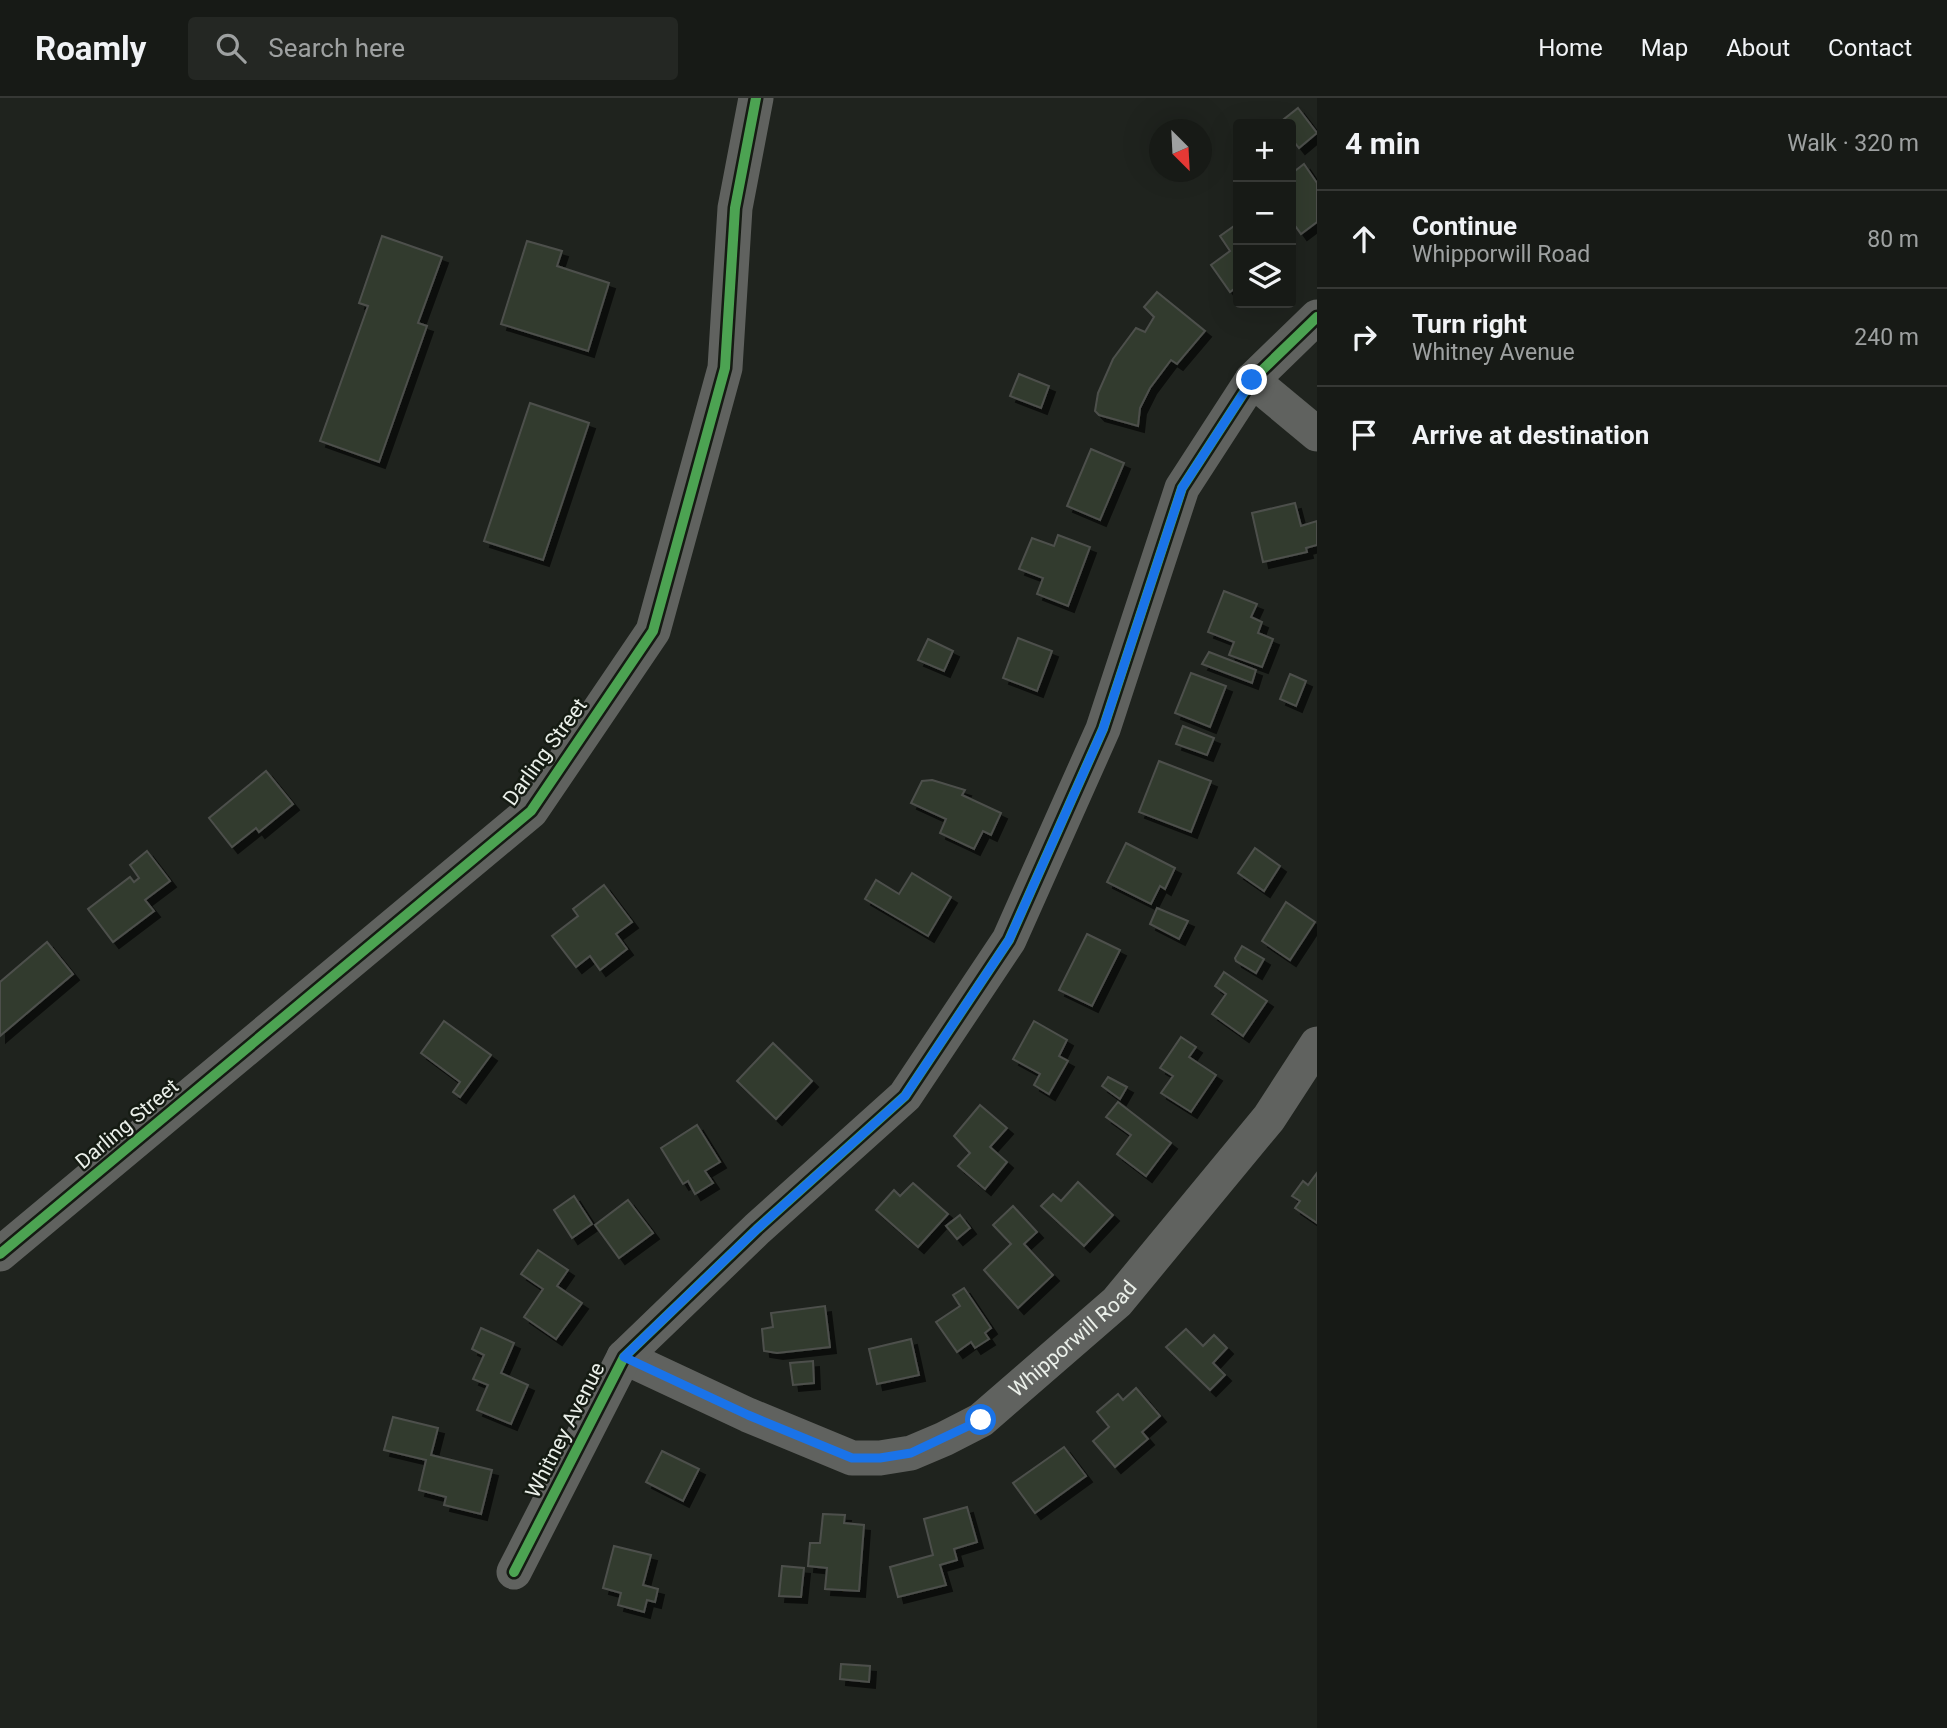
<!DOCTYPE html>
<html lang="en">
<head>
<meta charset="utf-8">
<style>
	body { margin:0; font-family:Roboto,sans-serif; background:#242723; color:#f1f3f6 }
	.controls { position:absolute; right:21px; top:21px; display:grid; overflow:hidden; border-radius:7px; box-shadow:0 7px 28px #0002 }
	.controls button { width:63px; height:63px; display:grid; place-items:center; padding:0; border:0; border-bottom:2px solid #363835; background:#171a16; color:#f1f3f6; font:35px sans-serif }
	.compass { position:absolute; left:1149px; top:21px; width:63px; height:63px; border-radius:50%; background:#171a16; box-shadow:0 7px 28px #0002; rotate:156deg }
	.stop { position:absolute; width:21px; height:21px; margin:-16px; border:5px solid #1a73e8; border-radius:50%; background:#fff }
	.stop.end { background:#1a73e8; border-color:#fff; box-shadow:0 2px 7px #0008 }
	.list { margin:0; padding:0; list-style:none }
	h2 { display:flex; justify-content:space-between; align-items:center; height:91px; margin:0; padding:0 28px; font-size:30px }
	h2 small { font-size:23px; font-weight:400; color:#9ea1a1 }
	.list li { display:grid; grid-template-columns:46px 1fr auto; gap:21px; align-items:center; box-sizing:border-box; height:98px; padding:0 28px; border-top:2px solid #363835 }
	.list b { display:block; font-size:26px; white-space:nowrap }
	.list p { margin:0; font-size:23px; white-space:nowrap; color:#9ea1a1 }
	.list em { font-size:23px; font-style:normal; color:#9ea1a1 }
	.icon { flex:none; width:38px; height:38px; fill:none; stroke:currentColor; stroke-width:2; stroke-linecap:round; stroke-linejoin:round }
	.map { position:relative; flex:none; width:1317px; height:1630px; overflow:hidden }
	header { display:flex; align-items:center; gap:42px; box-sizing:border-box; height:98px; padding:0 35px; background:#171a16; border-bottom:2px solid #363835 }
	header strong { font-size:33px }
	nav { display:flex; gap:38px; margin-inline-start:auto; font-size:24px }
	.search { width:490px; height:63px; background:#242723; display:flex; align-items:center; gap:18px; box-sizing:border-box; padding:0 24px; border-radius:7px; color:#9ea1a1; font-size:26px }
	main { display:flex }
	aside { flex:1; background:#171a16 }
	.map>svg:first-child { display:block }
	.building { fill:#323b2f; stroke:#4d504c; stroke-width:2; filter:url(#shadow) }
	.lines { fill:none; stroke-linecap:round; stroke-linejoin:round }
	.minor { stroke:#60625f; stroke-width:35 }
	.cycleway-casing { stroke:#151b13; stroke-width:15 }
	.cycleway { stroke:#4ca352; stroke-width:10 }
	.route { stroke:#1a73e8; stroke-width:9 }
	.labels { text-anchor:middle; dominant-baseline:central; stroke-width:5; stroke-linejoin:round; paint-order:stroke }
	.street-label { font-size:21px; fill:#eaefe9; stroke:#151b13 }
</style>
</head>
<body>
<header>
<strong>Roamly</strong>
<div class="search"><svg class="icon" aria-label="search" viewBox="0 0 24 24"><circle cx="10" cy="10" r="6"/><path d="M15 15l6 6"/></svg>Search here</div>
<nav><a>Home</a><a>Map</a><a>About</a><a>Contact</a></nav>
</header>
<main>
<div class="map">
<svg width="1317" height="1630" viewBox="0 0 1317 1630">
	<defs>
		<filter id="shadow"><feDropShadow dx="6" dy="6" stdDeviation="0" flood-color="#0009"/></filter>
	</defs>
	<rect width="100%" height="100%" fill="#1f231e"/>
	<g class="building">
		<path d="M1298 10 1317 35 1299 50 1291 40V26L1279 25Z"/>
		<path d="M1304 66 1317 85V124L1301 136 1291 122V76Z"/>
		<path d="M1237 126 1238 188 1230 194 1211 167 1230 153 1220 138Z"/>
		<path d="M382 138 442 159 418 225 427 228 379 364 320 343 368 208 359 205Z"/>
		<path d="M527 143 562 153 557 168 609 185 588 253 501 226Z"/>
		<path d="M1157 194 1205 233 1177 266 1171 262 1150 290 1140 310 1138 328 1099 317 1095 313 1098 295 1113 261 1136 230 1145 234 1154 219 1144 209Z"/>
		<path d="M1019 276 1049 288 1041 310 1010 298Z"/>
		<path d="M530 305 589 325 543 462 484 443Z"/>
		<path d="M1091 351 1124 365 1100 422 1067 408Z"/>
		<path d="M1295 405 1301 428 1317 423V447L1306 450 1307 454 1263 464 1252 415Z"/>
		<path d="M1058 437 1090 449 1068 508 1037 496 1043 480 1019 471 1032 440 1054 448Z"/>
		<path d="M1224 493 1257 506 1251 519 1262 524 1258 535 1273 541 1262 569 1229 557 1234 544 1208 534Z"/>
		<path d="M1018 540 1052 553 1037 593 1003 580Z"/>
		<path d="M928 541 953 553 944 573 918 562Z"/>
		<path d="M1209 554 1256 572 1252 585 1202 566Z"/>
		<path d="M1191 575 1226 588 1210 629 1175 615Z"/>
		<path d="M1290 576 1306 583 1296 608 1280 601Z"/>
		<path d="M1183 628 1214 640 1207 657 1176 646Z"/>
		<path d="M1159 663 1211 683 1191 734 1139 714Z"/>
		<path d="M266 673 293 706 259 734 256 730 232 749 209 720Z"/>
		<path d="M932 682 965 692 962 697 1001 715 991 737 983 733 974 751 940 735 946 721 911 705 922 683Z"/>
		<path d="M1126 745 1175 770 1165 791 1160 788 1151 806 1107 784Z"/>
		<path d="M1255 750 1280 768 1264 793 1238 775Z"/>
		<path d="M147 753 170 783 145 802 154 813 113 844 88 811 130 779 134 784 139 780 130 767Z"/>
		<path d="M912 775 951 799 928 838 865 801 876 782 899 796Z"/>
		<path d="M604 787 632 824 616 836 627 851 600 872 590 858 576 869 552 838 578 818 573 811Z"/>
		<path d="M1286 804 1315 824 1290 862 1262 843Z"/>
		<path d="M1157 810 1188 823 1179 841 1150 826Z"/>
		<path d="M1087 836 1120 852 1092 908 1059 892Z"/>
		<path d="M47 844 73 876 0 938V884Z"/>
		<path d="M1242 848 1264 861 1256 875 1236 863 1235 860Z"/>
		<path d="M1224 874 1267 903 1243 938 1212 916 1226 896 1215 888Z"/>
		<path d="M444 923 491 957 460 999 453 994 460 984 421 955Z"/>
		<path d="M1034 923 1067 942 1059 958 1068 963 1049 996 1034 987 1040 976 1013 961Z"/>
		<path d="M1181 939 1196 949 1189 959 1216 977 1191 1014 1161 995 1173 978 1160 970Z"/>
		<path d="M773 945 812 983 776 1021 737 983Z"/>
		<path d="M1108 979 1127 989 1120 1001 1102 988Z"/>
		<path d="M1118 1004 1171 1045 1146 1078 1117 1056 1131 1037 1106 1019Z"/>
		<path d="M980 1007 1007 1030 990 1049 1007 1064 985 1091 958 1068 970 1055 954 1038Z"/>
		<path d="M697 1027 720 1064 705 1073 713 1085 695 1096 688 1083 683 1086 661 1050Z"/>
		<path d="M1317 1075V1125L1295 1110 1300 1103 1292 1098 1303 1083 1308 1087Z"/>
		<path d="M1078 1084 1113 1117 1084 1148 1041 1108 1053 1096 1061 1103Z"/>
		<path d="M913 1085 948 1116 918 1149 876 1112 894 1092 900 1098Z"/>
		<path d="M574 1098 592 1126 572 1140 554 1112Z"/>
		<path d="M628 1102 653 1135 619 1160 595 1127Z"/>
		<path d="M1013 1108 1037 1134 1024 1146 1053 1177 1018 1210 984 1172 1011 1146 993 1127Z"/>
		<path d="M960 1117 970 1130 957 1141 946 1128Z"/>
		<path d="M538 1152 568 1172 557 1188 582 1205 556 1241 524 1219 543 1191 521 1176Z"/>
		<path d="M964 1190 991 1230 985 1235 989 1241 975 1250 971 1244 957 1254 936 1224 960 1208 953 1197Z"/>
		<path d="M825 1208 830 1249 777 1255 764 1253 762 1231 773 1229 771 1215Z"/>
		<path d="M481 1230 514 1245 501 1275 528 1287 511 1326 477 1312 488 1287 473 1281 484 1257 472 1251Z"/>
		<path d="M1186 1231 1203 1248 1214 1237 1227 1250 1213 1265 1225 1277 1210 1292 1166 1249Z"/>
		<path d="M911 1241 919 1277 877 1286 869 1251Z"/>
		<path d="M813 1263 814 1285 793 1287 790 1265Z"/>
		<path d="M1136 1290 1160 1318 1142 1334 1148 1341 1115 1369 1093 1343 1109 1329 1097 1314 1118 1296 1123 1302Z"/>
		<path d="M393 1319 438 1330 431 1357 492 1372 481 1416 444 1407 446 1399 419 1392 426 1362 384 1352Z"/>
		<path d="M1064 1349 1086 1378 1035 1415 1013 1385Z"/>
		<path d="M662 1353 699 1371 683 1403 646 1384Z"/>
		<path d="M967 1409 977 1444 954 1451 957 1462 940 1467 946 1487 898 1499 890 1469 933 1457 924 1421Z"/>
		<path d="M823 1416 845 1417 844 1425 864 1427 859 1493 825 1491 827 1470 808 1468 810 1445H820Z"/>
		<path d="M614 1448 651 1457 643 1487 658 1491 655 1504 647 1502 644 1514 618 1507 621 1495 603 1490Z"/>
		<path d="M782 1468 804 1470 801 1499 779 1498Z"/>
		<path d="M841 1566 870 1568 869 1584 840 1581Z"/>
	</g>
	<g class="lines">
		<g class="minor">
			<path d="M1252 282 1317 336"/>
			<path d="M0 1156 531 713 653 533 725 270 735 110 756 0"/>
			<path id="s1" d="M624 1259 748 1317 852 1360H880L911 1355 944 1341 981 1322 1117 1204 1269 1020 1317 946"/>
			<path d="M514 1474 624 1259 757 1131 905 998 1009 842 1103 631 1182 390 1252 282 1317 219"/>
		</g>
		<g class="cycleway-casing">
			<g id="cycleway">
				<path d="M0 1156 531 713 653 533 725 270 735 110 756 0"/>
				<path d="M514 1474 624 1259 757 1131 905 998 1009 842 1103 631 1182 390 1252 282 1317 219"/>
			</g>
		</g>
		<use href="#cycleway" class="cycleway"/>
	</g>
	<g class="lines">
		<path class="route" d="M981 1322 911 1355 880 1360H852L748 1317 624 1259 757 1131 905 998 1009 842 1103 631 1182 390 1252 282"/>
	</g>
	<g class="labels">
		<g class="street-label">
			<text transform="translate(545 654) rotate(-54)">Darling Street</text>
			<text transform="translate(127 1026) rotate(-40)">Darling Street</text>
			<text stroke="none"><textPath href="#s1" startOffset="509">Whipporwill Road</textPath></text>
			<text transform="translate(565 1332) rotate(-63)">Whitney Avenue</text>
		</g>
	</g>
</svg>
<div class="controls">
<button>+</button>
<button>−</button>
<button><svg class="icon" aria-label="layers" viewBox="0 0 24 24"><path d="M12 4l9 5-9 5-9-5zM3 14l9 5 9-5"/></svg></button>
</div>
<svg class="compass" viewBox="-18 -18 36 36"><path d="M0-13l5 13h-10z" fill="#e53935"/><path d="M0 13l5-13h-10z" fill="#9ea1a1"/></svg>
<div class="stop" style="left:981px;top:1322px"></div>
<div class="stop end" style="left:1252px;top:282px"></div>
</div>
<aside>
<h2>4 min<small>Walk · 320 m</small></h2>
<ul class="list">
<li><svg class="icon" aria-label="ahead" viewBox="0 0 24 24"><path d="M12 20V5M6 11l6-6 6 6"/></svg><div><b>Continue</b><p>Whipporwill Road</p></div><em>80 m</em></li>
<li><svg class="icon" aria-label="right" viewBox="0 0 24 24"><path d="M7 20v-9h11M14 6l5 5-5 5"/></svg><div><b>Turn right</b><p>Whitney Avenue</p></div><em>240 m</em></li>
<li><svg class="icon" aria-label="arrive" viewBox="0 0 24 24"><path d="M6 21V4h12l-3 4 3 4H6"/></svg><div><b>Arrive at destination</b></div></li>
</ul>
</aside>
</main>
</body>
</html>
